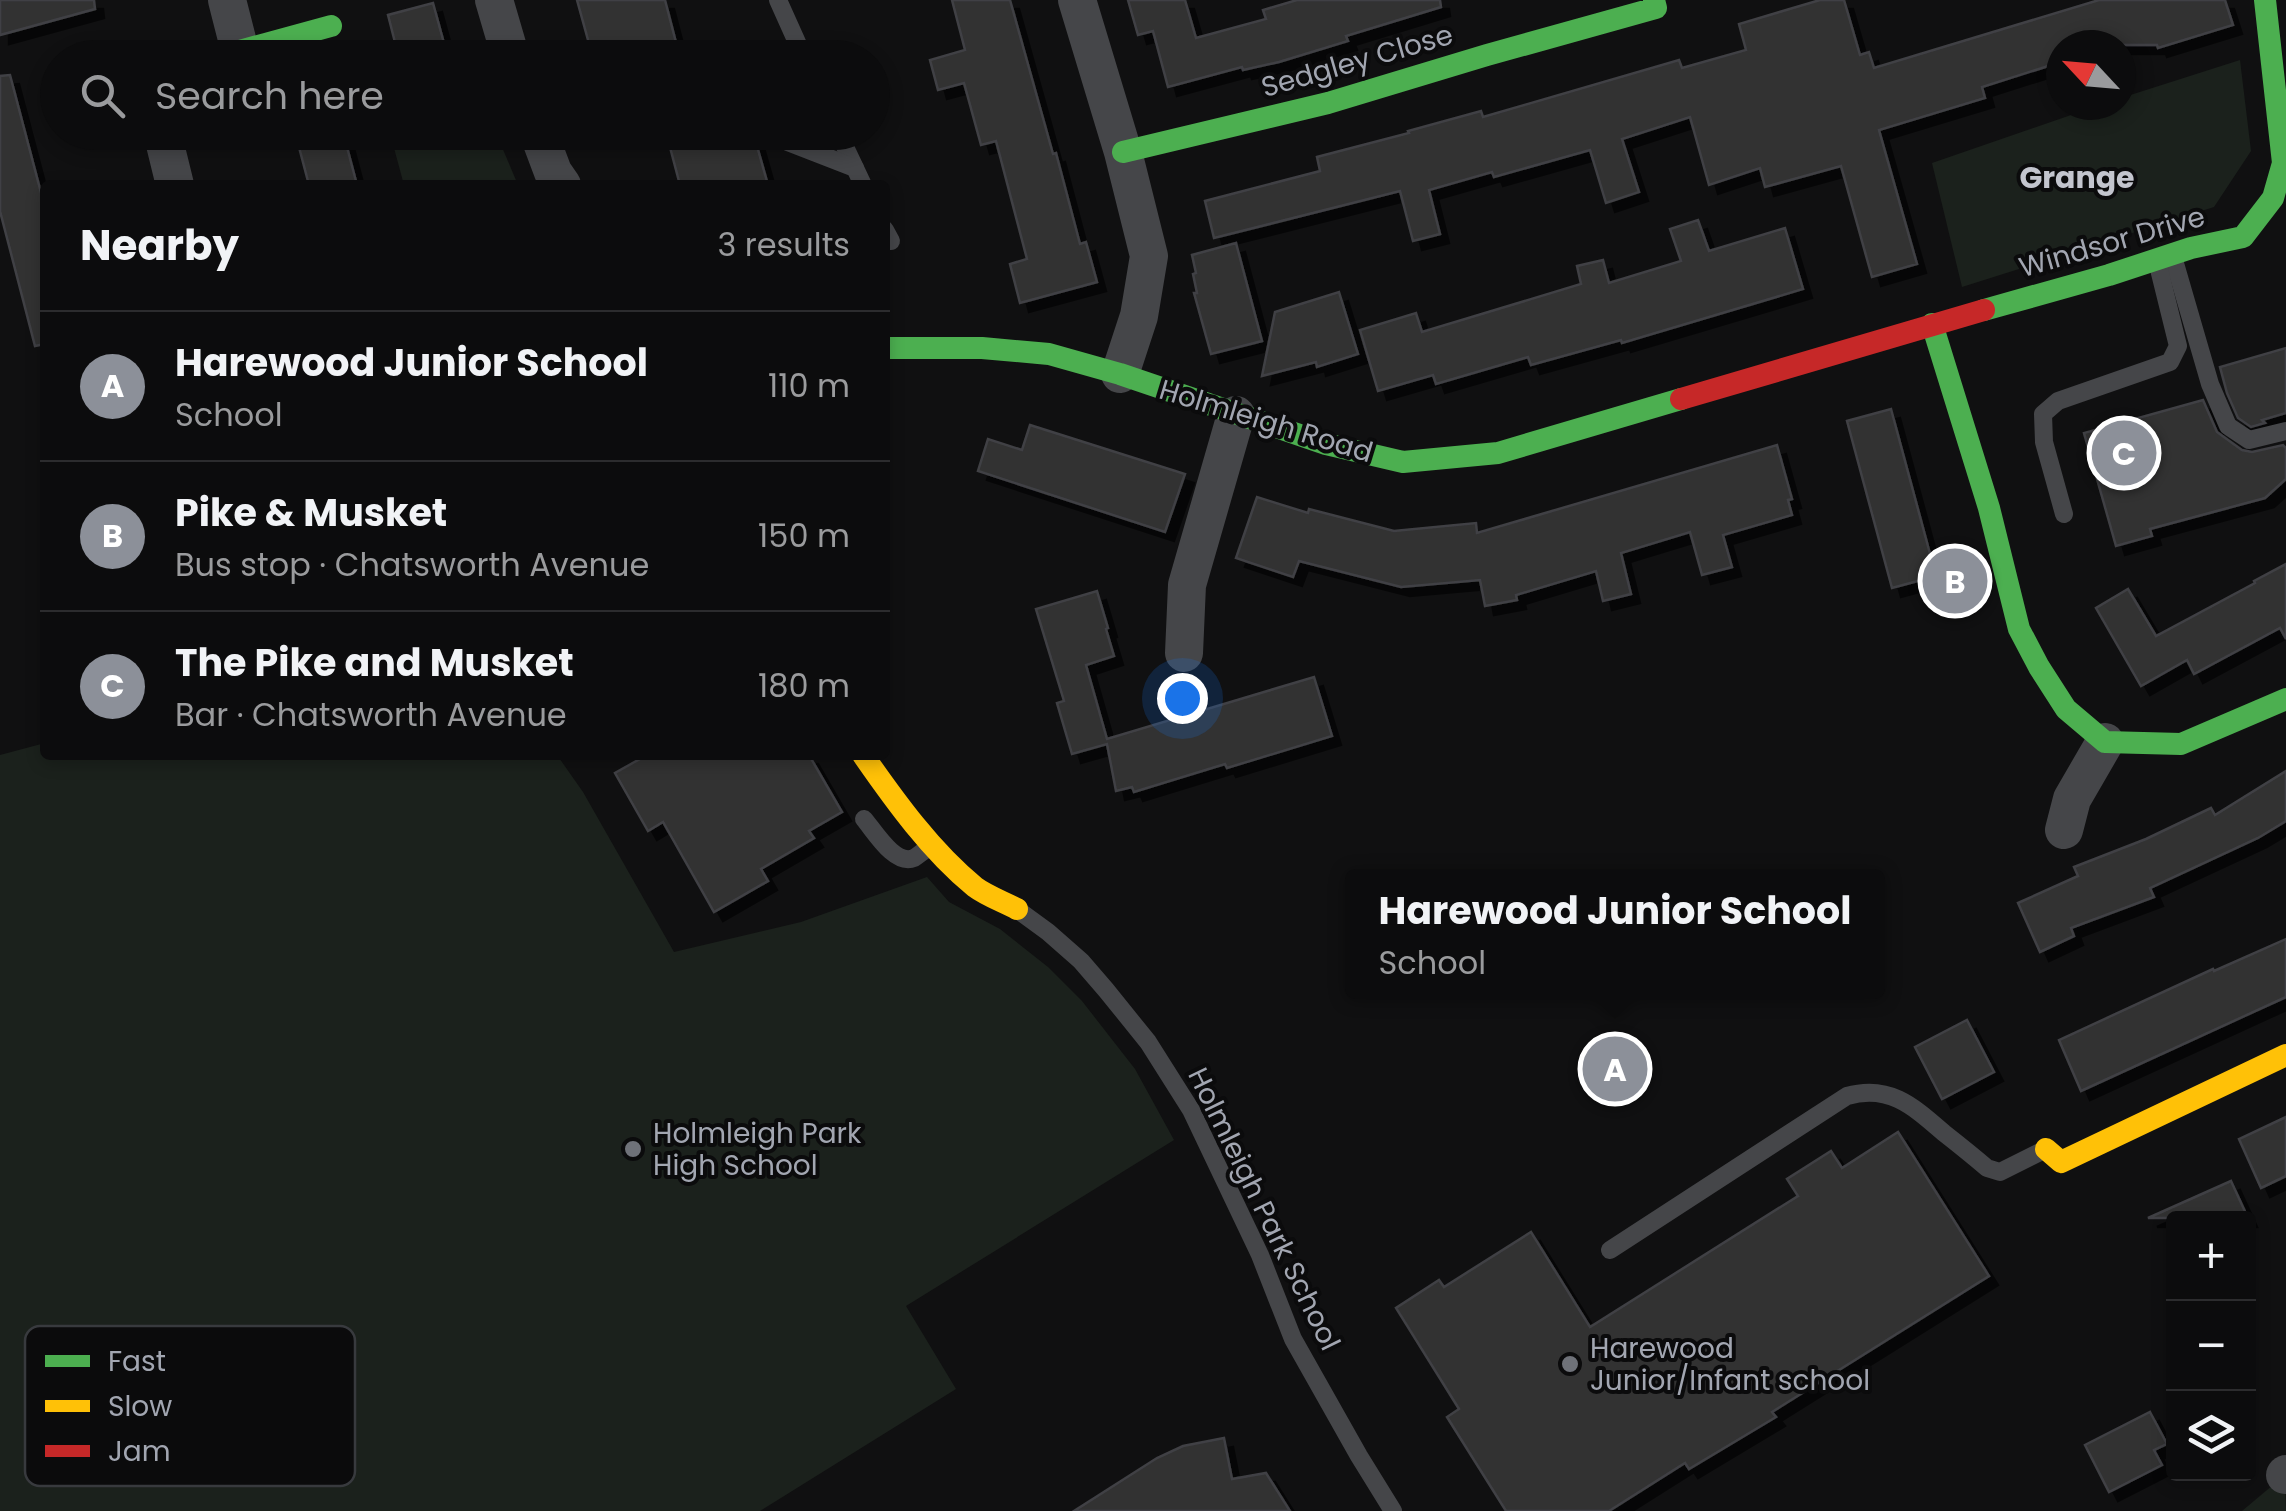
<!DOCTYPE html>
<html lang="en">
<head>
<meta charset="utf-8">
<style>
	body { margin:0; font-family:Poppins,sans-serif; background:#151516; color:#f1f3f6 }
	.controls { position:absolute; right:30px; bottom:30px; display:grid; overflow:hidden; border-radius:10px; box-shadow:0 5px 15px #0003 }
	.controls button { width:90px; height:90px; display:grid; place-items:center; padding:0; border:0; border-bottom:2px solid #2c2c2e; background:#0c0c0d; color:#f1f3f6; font:50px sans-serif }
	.compass { position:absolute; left:2046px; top:30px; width:90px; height:90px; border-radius:50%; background:#0c0c0d; box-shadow:0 5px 15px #0003; rotate:296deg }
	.you { position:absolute; left:1182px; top:698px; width:35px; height:35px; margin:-25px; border:8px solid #fff; border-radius:50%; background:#1a73e8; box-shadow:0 0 0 15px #1a73e833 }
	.badge { display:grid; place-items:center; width:65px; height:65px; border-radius:50%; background:#8c9099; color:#fff; font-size:32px; font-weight:700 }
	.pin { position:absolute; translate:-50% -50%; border:5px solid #fff; box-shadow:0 2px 10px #0006 }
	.popup { position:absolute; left:1345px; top:869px; width:540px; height:130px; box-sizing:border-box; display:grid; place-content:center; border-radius:10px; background:#0c0c0d; filter:drop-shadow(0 2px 8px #0005); font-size:32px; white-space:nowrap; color:#9a9b9d }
	.popup b { font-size:38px; color:#f1f3f6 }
	.popup::after { content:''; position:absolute; left:50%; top:100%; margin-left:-20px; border:20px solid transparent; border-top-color:#0c0c0d }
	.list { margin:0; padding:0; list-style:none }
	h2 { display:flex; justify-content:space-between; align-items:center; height:130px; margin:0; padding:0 40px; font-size:42px }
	h2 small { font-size:32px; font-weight:400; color:#9a9b9d }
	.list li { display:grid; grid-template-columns:65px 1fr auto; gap:30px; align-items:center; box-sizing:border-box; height:150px; padding:0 40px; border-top:2px solid #2c2c2e }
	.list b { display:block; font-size:38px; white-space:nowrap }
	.list p { margin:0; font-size:32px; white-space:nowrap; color:#9a9b9d }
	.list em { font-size:32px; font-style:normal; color:#9a9b9d }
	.icon { flex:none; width:55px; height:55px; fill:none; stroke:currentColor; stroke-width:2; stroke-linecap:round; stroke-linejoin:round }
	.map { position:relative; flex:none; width:2286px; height:1511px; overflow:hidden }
	.search { position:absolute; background:#0c0c0d; box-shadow:0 5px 15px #0003; left:40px; top:40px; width:850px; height:110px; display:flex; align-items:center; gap:25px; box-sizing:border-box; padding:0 35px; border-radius:55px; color:#9a9b9d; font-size:38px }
	.panel { position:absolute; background:#0c0c0d; box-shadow:0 5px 15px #0003; left:40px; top:180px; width:850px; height:580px; border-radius:10px }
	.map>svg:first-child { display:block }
	.green { fill:#1b211c }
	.building { fill:#313133; stroke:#404144; stroke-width:2.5; filter:url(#shadow) }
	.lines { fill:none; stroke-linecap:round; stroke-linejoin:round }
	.lane { stroke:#454649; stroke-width:18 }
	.street { stroke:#454649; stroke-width:38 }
	.fast { stroke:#4caf50; stroke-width:22 }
	.slow { stroke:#ffc107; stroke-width:22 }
	.jam { stroke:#c62828; stroke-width:22 }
	.poi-dot { fill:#6f7279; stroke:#0b0b0c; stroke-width:4 }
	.labels { text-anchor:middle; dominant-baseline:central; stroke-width:8; stroke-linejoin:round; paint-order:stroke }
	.street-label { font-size:28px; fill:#a2a6b1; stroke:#0b0b0c }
	.poi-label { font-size:28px; fill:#a2a6b1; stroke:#0b0b0c; text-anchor:start }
	.neighbourhood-label { font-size:30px; font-weight:bold; fill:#c3c5ce; stroke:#0b0b0c }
	.key { fill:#0b0b0c; stroke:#383a3e; stroke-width:2.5 }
	.key-label { font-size:28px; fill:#a2a6b1 }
</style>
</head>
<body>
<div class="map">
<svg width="2286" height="1511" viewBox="0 0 2286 1511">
	<defs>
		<filter id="shadow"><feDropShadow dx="9" dy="9" stdDeviation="0" flood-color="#0009"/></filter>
	</defs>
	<rect width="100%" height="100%" fill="#101011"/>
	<g class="green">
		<path d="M2240 60 2251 151 2214 207 1962 287 1932 163 2100 105H2121V98Z"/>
		<path d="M390 133H496L518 185H404Z"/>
		<path d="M45 743V755H557L583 792 674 952 801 922 927 877 949 902 1000 929 1048 967 1082 1001 1135 1069 1174 1140 906 1306 956 1389 760 1511H0V755Z"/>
		<path d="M2285 1475 2286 1511H2242Z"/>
	</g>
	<g class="building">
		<path d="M0 0H94L95 9 0 35Z"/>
		<path d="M577 0H665L680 58H593Z"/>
		<path d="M952 0H1010L1053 154 1056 153 1080 244 1086 242 1097 282 1020 303 1010 264 1027 259 996 141 981 145 964 83 938 90 930 60 965 50Z"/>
		<path d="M1128 0H1185L1196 38 1266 19 1263 10 1297 0H1440L1441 7 1346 36 1348 41 1279 62 1243 70 1242 67 1168 87 1153 31 1138 35Z"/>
		<path d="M1820 0H1844L1860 55 1869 52 1874 68 2099 0H2225L2233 25 2158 48 2157 45H2061V62L1982 87 1985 98 1879 130 1917 264 1872 277 1841 166 1765 187 1760 168 1709 185 1690 117 1622 139 1639 192 1606 203 1590 150 1494 177 1492 172 1429 190 1440 234 1413 241 1400 191 1214 238 1205 201 1320 171 1317 157 1409 133 1408 131 1481 111 1483 117 1679 60 1682 68 1746 50 1739 24Z"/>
		<path d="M433 3 448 58H399L388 15Z"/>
		<path d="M10 75 45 208V344L35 346 0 211V76Z"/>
		<path d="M295 132H343L357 185H309Z"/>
		<path d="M666 132H753L768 185H680Z"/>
		<path d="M1698 220 1709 251 1785 228 1803 289 1622 343 1621 340 1531 365 1528 357 1436 384 1433 375 1378 391 1360 330 1416 313 1422 332 1581 284 1577 266 1603 260 1609 283 1681 261 1670 229Z"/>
		<path d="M1236 243 1262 341 1211 354 1194 293H1197L1193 274 1196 273 1192 255Z"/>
		<path d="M1339 292 1358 354 1317 367 1316 362 1262 376 1275 312Z"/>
		<path d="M2286 348V413L2262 420 2265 423 2251 427 2238 418 2227 393 2220 367Z"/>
		<path d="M2203 400 2217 432 2242 450 2252 452 2283 445 2286 448V479L2265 498 2150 529 2152 536 2116 546 2084 433Z"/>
		<path d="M1891 409 1936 576 1892 588 1847 421Z"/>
		<path d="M1030 425 1185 474 1165 532 978 471 988 439 1022 450Z"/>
		<path d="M1777 445 1792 499 1788 500 1792 515 1723 535 1732 567 1702 575 1690 532 1621 553 1631 594 1603 601 1596 571 1516 595 1517 600 1485 606 1480 580 1401 587 1299 561 1293 577 1236 558 1257 497 1308 513 1309 509 1394 531 1476 523 1477 533Z"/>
		<path d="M2286 564V639L2280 628 2194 674 2187 660 2141 686 2096 608 2128 589 2156 636 2255 583 2254 581Z"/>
		<path d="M1097 591 1108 628 1106 629 1114 656 1086 665 1107 739 1314 677 1332 736 1227 768 1225 764 1134 792 1132 787 1116 791 1107 744 1072 754 1057 703 1064 701 1036 609Z"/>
		<path d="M647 755H809L842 812 809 831 814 838 761 869 768 881 714 912 663 822 648 831 615 773Z"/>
		<path d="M2286 771V821L2258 838 2150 888 2154 897 2071 928 2074 936 2040 952 2018 903 2078 876 2074 867 2146 839 2211 808 2215 815Z"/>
		<path d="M2286 939V997L2081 1091 2059 1040 2213 969 2214 971Z"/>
		<path d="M1967 1020 1994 1072 1942 1099 1915 1047Z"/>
		<path d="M2286 1117V1176L2261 1188 2239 1139Z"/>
		<path d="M1898 1132 1989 1276 1772 1412 1776 1417 1689 1469 1685 1463 1609 1511H1506L1447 1417 1459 1409 1396 1308 1439 1280 1444 1287 1531 1232 1590 1327 1798 1196 1787 1179 1831 1151 1842 1168Z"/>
		<path d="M2231 1181 2248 1218H2148Z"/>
		<path d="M2150 1412 2167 1444 2154 1450 2162 1465 2109 1492 2085 1445Z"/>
		<path d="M1224 1438 1232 1479 1266 1473 1290 1511H1074L1157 1458 1183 1446Z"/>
	</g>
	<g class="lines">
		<g class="lane">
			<path d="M778 0 804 58"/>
			<path d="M838 132 855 168"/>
			<path d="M788 142 855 168 863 185"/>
			<path d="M885 230 891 241"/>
			<path d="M2174 260 2210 384 2228 426 2249 440 2286 431"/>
			<path d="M2064 514 2044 442 2043 414 2058 401 2170 362 2178 346 2158 265"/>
			<path d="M864 819C875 832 895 866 914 858 919 855 923 851 928 848"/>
			<path d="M1022 913 1048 932 1081 961 1106 990 1148 1042 1191 1110 1260 1255 1293 1339 1359 1456 1393 1511"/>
			<path d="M1610 1250 1847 1096C1889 1084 1913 1106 1944 1133 1958 1144 1973 1156 1987 1168L2000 1172 2042 1151"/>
		</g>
		<g class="street">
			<path d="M227 0 240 51"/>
			<path d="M494 0 511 58"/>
			<path d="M1077 0 1123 152 1149 256 1139 316 1120 374"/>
			<path d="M162 132 175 185"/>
			<path d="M538 132 553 172 562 185"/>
			<path d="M1184 653 1187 585 1236 415"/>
			<path d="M2064 830 2072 799 2105 742"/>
			<path d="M2285 1475 2286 1474"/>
		</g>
		<g class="fast">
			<path d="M214 58 331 26"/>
			<path d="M1123 152 1328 103 1487 55 1656 8 1654 0"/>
			<path d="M1984 310 2109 275 2191 248 2243 237 2273 198 2283 163 2265 0"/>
			<path d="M1932 324 1989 508 2019 629 2039 667 2066 709 2105 742 2181 744 2286 699"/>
			<path d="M885 348H982L1049 354 1120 374 1326 444 1403 462 1498 453 1681 399"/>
		</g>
		<g class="slow">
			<path d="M863 755C895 801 931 851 975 887 987 896 1004 902 1017 909"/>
			<path d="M2046 1149 2061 1162 2286 1055"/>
		</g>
		<path class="jam" d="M1681 399 1984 310"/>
	</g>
	<g class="poi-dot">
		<circle cx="633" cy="1149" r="10"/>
		<circle cx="1570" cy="1364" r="10"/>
	</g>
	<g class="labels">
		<g class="street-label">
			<text transform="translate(1357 61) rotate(-16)">Sedgley Close</text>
			<text transform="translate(2112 242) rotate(-16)">Windsor Drive</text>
			<text transform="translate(1266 421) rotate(17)">Holmleigh Road</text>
			<text transform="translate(1264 1209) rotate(64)">Holmleigh Park School</text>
		</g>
		<g class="poi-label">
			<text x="653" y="1133">Holmleigh Park<tspan x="653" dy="32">High School</tspan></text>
			<text x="1590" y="1348">Harewood<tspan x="1590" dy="32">Junior/Infant school</tspan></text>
		</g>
		<g class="neighbourhood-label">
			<text x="2077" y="177">Grange</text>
		</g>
	</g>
	<rect x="25" y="1326" width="330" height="160" rx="15" class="key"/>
	<rect x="45" y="1355" width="45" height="12" fill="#4caf50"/>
	<rect x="45" y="1400" width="45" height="12" fill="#ffc107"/>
	<rect x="45" y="1445" width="45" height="12" fill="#c62828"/>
	<g class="key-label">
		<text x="108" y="1371">Fast</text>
		<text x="108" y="1416">Slow</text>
		<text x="108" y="1461">Jam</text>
	</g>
</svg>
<div class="controls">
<button>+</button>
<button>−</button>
<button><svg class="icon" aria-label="layers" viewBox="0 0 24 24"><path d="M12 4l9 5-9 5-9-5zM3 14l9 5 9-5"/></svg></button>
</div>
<svg class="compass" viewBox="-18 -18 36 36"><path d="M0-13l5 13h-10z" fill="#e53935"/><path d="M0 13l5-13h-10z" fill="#9a9b9d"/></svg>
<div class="you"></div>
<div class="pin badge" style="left:1615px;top:1069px">A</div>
<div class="popup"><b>Harewood Junior School</b>School</div>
<div class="pin badge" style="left:1955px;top:581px">B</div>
<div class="pin badge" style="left:2124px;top:453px">C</div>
<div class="search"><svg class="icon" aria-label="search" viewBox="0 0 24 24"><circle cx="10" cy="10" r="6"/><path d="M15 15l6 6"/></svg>Search here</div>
<section class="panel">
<h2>Nearby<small>3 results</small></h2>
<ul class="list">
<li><span class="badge">A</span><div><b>Harewood Junior School</b><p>School</p></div><em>110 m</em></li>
<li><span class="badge">B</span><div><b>Pike &amp; Musket</b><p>Bus stop · Chatsworth Avenue</p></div><em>150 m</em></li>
<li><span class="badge">C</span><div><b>The Pike and Musket</b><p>Bar · Chatsworth Avenue</p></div><em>180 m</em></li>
</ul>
</section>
</div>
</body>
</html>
